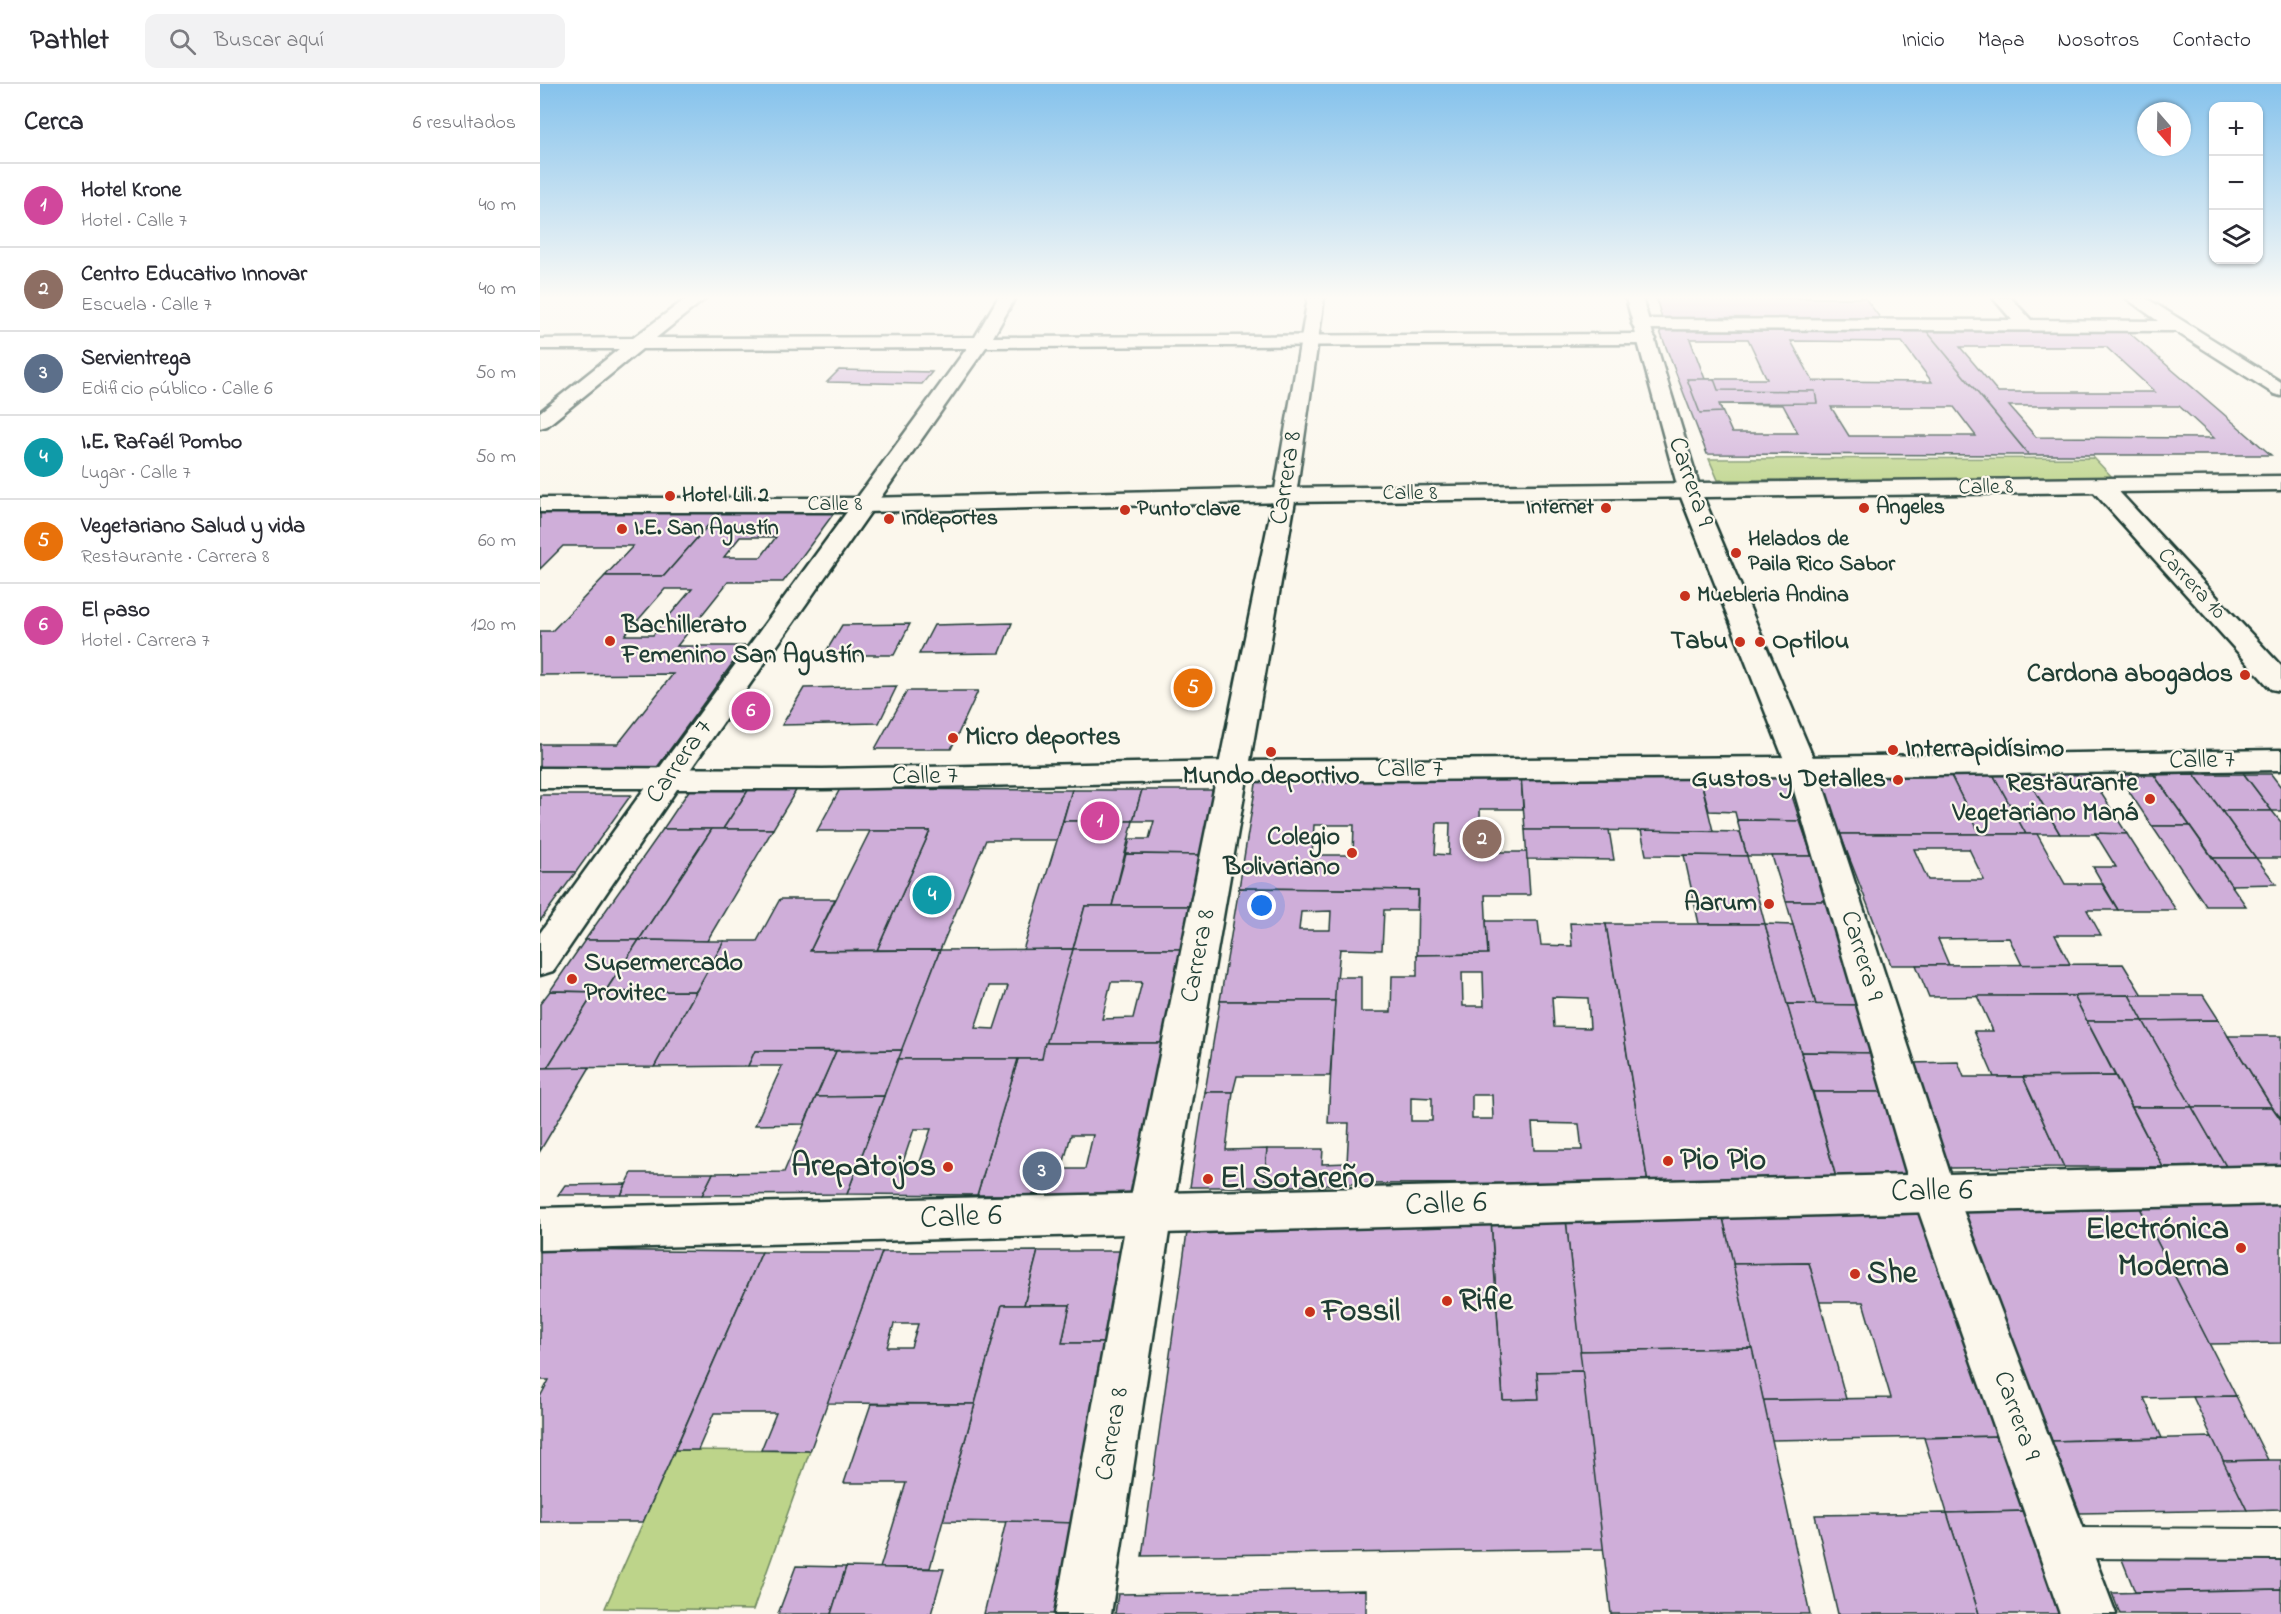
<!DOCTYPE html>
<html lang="es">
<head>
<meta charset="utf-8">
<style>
	body { margin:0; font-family:"Indie Flower",sans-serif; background:#f2f2f3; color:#2b2b33 }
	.controls { position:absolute; right:18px; top:18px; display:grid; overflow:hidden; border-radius:12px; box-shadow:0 2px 4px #0004 }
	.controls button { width:54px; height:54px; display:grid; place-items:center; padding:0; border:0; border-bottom:2px solid #e1e1e2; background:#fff; color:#2b2b33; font:30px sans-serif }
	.compass { position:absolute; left:1597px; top:18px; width:54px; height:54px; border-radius:50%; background:#fff; box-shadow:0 2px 4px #0004; rotate:160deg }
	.you { position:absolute; left:722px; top:822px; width:21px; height:21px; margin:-15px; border:4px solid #fff; border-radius:50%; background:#1a73e8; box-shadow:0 0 0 9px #1a73e833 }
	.badge { display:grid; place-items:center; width:39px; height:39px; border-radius:50%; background:#c8321e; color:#fff; font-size:20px; font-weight:700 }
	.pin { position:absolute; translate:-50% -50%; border:3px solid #fff; box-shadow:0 2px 6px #0006 }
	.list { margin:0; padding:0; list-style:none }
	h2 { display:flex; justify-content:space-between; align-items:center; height:78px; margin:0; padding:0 24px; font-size:26px }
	h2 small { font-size:20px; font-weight:400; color:#7c7c81 }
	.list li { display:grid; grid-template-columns:39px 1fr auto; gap:18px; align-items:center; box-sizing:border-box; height:84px; padding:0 24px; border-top:2px solid #e1e1e2 }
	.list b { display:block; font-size:22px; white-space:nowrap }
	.list p { margin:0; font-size:20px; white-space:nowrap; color:#7c7c81 }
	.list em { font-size:20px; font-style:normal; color:#7c7c81 }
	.icon { flex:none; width:33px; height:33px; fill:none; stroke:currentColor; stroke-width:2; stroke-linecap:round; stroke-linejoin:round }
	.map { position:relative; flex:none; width:1741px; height:1530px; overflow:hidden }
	header { display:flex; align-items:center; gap:36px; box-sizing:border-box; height:84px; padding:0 30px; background:#fff; border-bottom:2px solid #e1e1e2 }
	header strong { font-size:28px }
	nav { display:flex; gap:33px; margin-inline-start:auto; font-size:21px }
	.search { width:420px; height:54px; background:#f2f2f3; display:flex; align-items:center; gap:15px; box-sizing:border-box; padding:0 21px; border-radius:12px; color:#7c7c81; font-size:22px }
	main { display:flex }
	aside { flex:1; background:#fff }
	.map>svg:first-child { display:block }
	.green { fill:#bdd48a; stroke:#6e885f; stroke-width:1.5 }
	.building { fill:#cfaed9; stroke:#1f3d34; stroke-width:1.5; fill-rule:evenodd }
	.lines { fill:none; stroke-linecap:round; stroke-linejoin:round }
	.service-casing { stroke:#1f3d34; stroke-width:4 }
	.minor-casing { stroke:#1f3d34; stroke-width:5 }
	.tertiary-casing { stroke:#1f3d34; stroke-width:5 }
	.secondary-casing { stroke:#1f3d34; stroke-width:5 }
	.service { fill:#fbf7ec; fill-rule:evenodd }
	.minor { fill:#fbf7ec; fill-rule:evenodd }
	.tertiary { fill:#fbf7ec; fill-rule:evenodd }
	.secondary { fill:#fbf7ec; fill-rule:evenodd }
	.poi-dot { fill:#c8321e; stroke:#fbf7ec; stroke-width:2 }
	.labels { text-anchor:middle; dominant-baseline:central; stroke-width:4.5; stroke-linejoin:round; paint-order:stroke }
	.far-street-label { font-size:22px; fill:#1f3d34; stroke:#fbf7ec }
	.far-poi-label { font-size:22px; font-weight:bold; fill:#1f3d34; stroke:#fbf7ec; text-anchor:start }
	.street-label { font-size:26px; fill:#1f3d34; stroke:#fbf7ec }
	.poi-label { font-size:26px; font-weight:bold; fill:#1f3d34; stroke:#fbf7ec; text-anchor:end }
	.near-poi-label { font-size:32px; font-weight:bold; fill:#1f3d34; stroke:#fbf7ec; text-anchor:start }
	.near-street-label { font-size:32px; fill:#1f3d34; stroke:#fbf7ec }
</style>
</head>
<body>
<header>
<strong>Pathlet</strong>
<div class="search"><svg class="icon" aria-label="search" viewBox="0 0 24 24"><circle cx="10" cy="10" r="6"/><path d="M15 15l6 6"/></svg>Buscar aquí</div>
<nav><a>Inicio</a><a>Mapa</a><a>Nosotros</a><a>Contacto</a></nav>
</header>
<main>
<aside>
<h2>Cerca<small>6 resultados</small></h2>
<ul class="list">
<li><span class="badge" style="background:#d1479c">1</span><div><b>Hotel Krone</b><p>Hotel · Calle 7</p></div><em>40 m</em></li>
<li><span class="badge" style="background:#8d6e63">2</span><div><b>Centro Educativo Innovar</b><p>Escuela · Calle 7</p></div><em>40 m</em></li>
<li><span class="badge" style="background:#5c6f8a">3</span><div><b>Servientrega</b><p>Edificio público · Calle 6</p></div><em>50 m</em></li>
<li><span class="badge" style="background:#0f9aa8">4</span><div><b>I.E. Rafaél Pombo</b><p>Lugar · Calle 7</p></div><em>50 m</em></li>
<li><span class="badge" style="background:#e8710a">5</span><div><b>Vegetariano Salud y vida</b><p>Restaurante · Carrera 8</p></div><em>60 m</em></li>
<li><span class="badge" style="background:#d1479c">6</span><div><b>El paso</b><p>Hotel · Carrera 7</p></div><em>120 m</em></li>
</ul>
</aside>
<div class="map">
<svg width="1741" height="1530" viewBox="0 0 1741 1530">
	<rect width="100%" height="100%" fill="#fbf7ec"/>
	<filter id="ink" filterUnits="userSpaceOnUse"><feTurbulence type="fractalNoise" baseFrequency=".0167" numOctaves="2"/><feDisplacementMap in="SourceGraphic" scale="12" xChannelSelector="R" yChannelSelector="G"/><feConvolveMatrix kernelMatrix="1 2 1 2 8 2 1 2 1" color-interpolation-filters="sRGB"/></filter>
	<g filter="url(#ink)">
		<g class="green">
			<path d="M1554 374 1574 395 1178 396 1169 375Z"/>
			<path d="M135 1366 270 1367 213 1526 65 1524Z"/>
		</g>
		<g class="building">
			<path d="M1116 214H1325L1344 239 1123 238Z"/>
			<path d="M1119 245H1385L1489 371 1167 370ZM1150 255H1208L1227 295H1165ZM1251 257 1362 258 1392 298 1273 297ZM1179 320 1243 321 1258 349H1192ZM1291 323H1414L1436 352H1309Z"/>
			<path d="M1385 245 1586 246 1731 371H1489ZM1420 263H1566L1615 308H1458ZM1469 322H1639L1674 354 1496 353Z"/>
			<path d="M299 286 392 288 382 300 287 298Z"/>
			<path d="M1147 295H1174L1178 306 1275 307 1277 319 1179 320 1182 328 1160 329Z"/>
			<path d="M0 429H179L124 492H65L93 462H23L0 485Z"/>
			<path d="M179 429H294L243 498H188L137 562H205L110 693H0V660H78L133 590 0 591V547H12L65 492H124ZM200 453H236L221 473H184ZM125 505H152L113 551H85Z"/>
			<path d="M472 539 460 569 379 570 394 541Z"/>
			<path d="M370 540 354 571H284L302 541Z"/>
			<path d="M357 602 339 639 242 641 264 604Z"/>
			<path d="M367 607H438L411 665H335Z"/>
			<path d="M1410 690H1453L1486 750H1440Z"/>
			<path d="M1410 690 1440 750H1300L1277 691Z"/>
			<path d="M1453 690H1485L1520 750H1486Z"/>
			<path d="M1485 690H1549L1587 750H1520Z"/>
			<path d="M1654 690H1704L1732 727H1682Z"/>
			<path d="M1654 690 1682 727 1716 774H1673L1614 691Z"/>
			<path d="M1704 690H1731L1741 703V727H1732Z"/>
			<path d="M1578 691H1614L1650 742H1612Z"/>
			<path d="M981 692 983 725H940L941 768H987L990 811H945L948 870 877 871 878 806 699 804 717 694ZM897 739H910L909 771 895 770ZM774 741H814L813 771H772Z"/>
			<path d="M981 692 1160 693 1173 747 985 746Z"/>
			<path d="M1160 693H1246L1260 737 1197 736 1195 728 1169 727Z"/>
			<path d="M150 705H209L183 745H123Z"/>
			<path d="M209 705H257L233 745H183Z"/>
			<path d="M300 705 532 706 517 756H446L400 866H337L390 747H277Z"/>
			<path d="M532 706H602L593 737H523Z"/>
			<path d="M602 706H675L663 771 586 770 590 755H609L614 737H593Z"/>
			<path d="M0 711H91L36 788H0Z"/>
			<path d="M1682 727H1732L1741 738V774H1716Z"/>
			<path d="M1197 736 1260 737 1272 772H1207Z"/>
			<path d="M523 737H593L572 822H545L533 865 483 866Z"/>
			<path d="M1612 742H1650L1706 822H1666Z"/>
			<path d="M123 745H172L99 856H45Z"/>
			<path d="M172 745H233L167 857 99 856Z"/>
			<path d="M985 746H1069L1074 776 987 775Z"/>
			<path d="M1101 746 1200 748 1207 772 1106 771Z"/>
			<path d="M330 747H390L337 866 270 867Z"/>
			<path d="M1555 749 1587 750 1636 826H1578L1553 783H1576Z"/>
			<path d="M1300 750H1497L1525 800H1562L1578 826H1547L1561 851H1515L1530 880 1482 881 1469 854 1398 855 1409 881H1351ZM1374 765H1429L1444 796H1388Z"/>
			<path d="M586 770 663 771 653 822H572Z"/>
			<path d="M1144 771 1207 772 1225 840H1159Z"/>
			<path d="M1232 772H1272L1287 817H1246Z"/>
			<path d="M1673 774H1716L1736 800 1691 801Z"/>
			<path d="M0 788H36L0 837Z"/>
			<path d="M699 804 878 806 877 826H844L842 866 800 865 795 917H680ZM791 827 790 846H759L761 828Z"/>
			<path d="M240 815H295L270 867 400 866 362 966 215 967 208 982 114 983 184 857H217Z"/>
			<path d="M1246 817H1287L1320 921H1276Z"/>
			<path d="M545 822H653L644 865H533Z"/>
			<path d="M946 837H998L1001 861 1032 862 1030 839 1066 840 1108 1099 806 1100 809 1039H788L796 893H821V928H851L852 892H877V871L948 870ZM922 888H943L944 922H923ZM1012 913 1048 914 1050 944 1014 943ZM932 1011H952L953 1035H932ZM871 1013 892 1014V1037H871ZM992 1039 1039 1040 1042 1066H994Z"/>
			<path d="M1066 840H1225L1297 1097 1108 1099Z"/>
			<path d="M1225 840 1253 841 1276 921 1247 920Z"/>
			<path d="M45 856H99L65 908 10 907Z"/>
			<path d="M99 856 167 857H184L156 907 65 908Z"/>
			<path d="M533 865H644L625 959H505ZM571 898H602L593 934 562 935Z"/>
			<path d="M533 865 502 975H358L400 866ZM449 902H468L454 945 435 944Z"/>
			<path d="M1583 880 1602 911 1389 913 1376 881Z"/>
			<path d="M10 907 55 908 7 984H0V920Z"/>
			<path d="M156 907 114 983 7 984 55 908Z"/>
			<path d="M1589 911H1663L1679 936 1603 937Z"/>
			<path d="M1589 911 1603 937H1547L1534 912Z"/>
			<path d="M1437 912H1534L1575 992 1454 993 1434 947H1453Z"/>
			<path d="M680 917H795L790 992H697L693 1008H665Z"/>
			<path d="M1247 920 1320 921 1337 969 1261 968Z"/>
			<path d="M1679 936 1688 952 1732 1023H1652L1603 937Z"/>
			<path d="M1547 937H1603L1652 1023H1592Z"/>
			<path d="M1688 952H1741V1034L1732 1023Z"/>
			<path d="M505 959H625L595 1111H437L478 975H502ZM531 1051H553L545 1085H522Z"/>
			<path d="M362 966 344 1012 276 1013 296 967Z"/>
			<path d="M215 967H296L264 1040 215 1041 242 982H208Z"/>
			<path d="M1261 968 1337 969 1350 1008H1273Z"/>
			<path d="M358 975H478L437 1111 307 1110ZM374 1045H391L380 1078H363Z"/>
			<path d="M1418 978 1424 993H1483L1524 1083 1410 1084 1371 979Z"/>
			<path d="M50 983 0 1067V984Z"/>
			<path d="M1575 992 1623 1083H1524L1483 993Z"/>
			<path d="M665 1008H693L686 1066 727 1065 724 1103H650Z"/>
			<path d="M1273 1008H1350L1380 1097H1297Z"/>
			<path d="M344 1012 307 1110 162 1111 173 1089 244 1088 276 1013Z"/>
			<path d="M1592 1023H1652L1686 1082 1623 1083Z"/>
			<path d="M1652 1023H1732L1741 1036V1082H1686Z"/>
			<path d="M727 1065H783L782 1080 807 1079 806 1100 724 1103Z"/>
			<path d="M92 1089H173L162 1111H81Z"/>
			<path d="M86 1100 81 1111H18L25 1101Z"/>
			<path d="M1741 1120V1259L1669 1260 1599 1122Z"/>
			<path d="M1599 1122 1696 1312 1604 1314 1622 1354 1512 1357 1422 1125Z"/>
			<path d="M1382 1130 1461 1352 1231 1356 1223 1316 1351 1314 1323 1218H1279L1269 1179 1193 1180 1183 1134Z"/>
			<path d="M1183 1134 1212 1264 1040 1267 1026 1136Z"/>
			<path d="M1026 1136 1043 1287 997 1288 999 1315 963 1316 951 1137Z"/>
			<path d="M951 1137 963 1316 999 1315 997 1288 1043 1287 1064 1465 602 1472 648 1141Z"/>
			<path d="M0 1166 222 1168 103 1438H0V1313L9 1296H0Z"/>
			<path d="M498 1167 484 1221H462L435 1320 287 1319 342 1168ZM354 1240H378L371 1263H347Z"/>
			<path d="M498 1167H586L569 1259H522L530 1221H484Z"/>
			<path d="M222 1168H342L270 1367 221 1366 236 1329H174L158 1366H135Z"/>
			<path d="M1269 1179 1306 1315 1223 1316 1193 1180Z"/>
			<path d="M462 1221H530L522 1259H569L535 1439 403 1437Z"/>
			<path d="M1212 1264 1270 1530H1071L1040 1267Z"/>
			<path d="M1696 1312 1728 1376 1683 1377 1653 1313Z"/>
			<path d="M331 1320H435L390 1484H340L366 1399H304Z"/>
			<path d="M1461 1352 1487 1427 1407 1429 1384 1354Z"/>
			<path d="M1672 1353 1707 1426 1540 1429 1512 1357Z"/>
			<path d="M1728 1376H1741V1425L1707 1426 1683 1377Z"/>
			<path d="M1487 1427 1524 1530H1439L1407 1429Z"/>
			<path d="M1407 1429 1439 1530H1298L1275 1431Z"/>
			<path d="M466 1437 535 1439 517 1530H444Z"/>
			<path d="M1741 1469V1505L1595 1508 1581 1473Z"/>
			<path d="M256 1482 306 1483 291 1530H238Z"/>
			<path d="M306 1483 404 1485 391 1530H291Z"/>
			<path d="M1741 1505V1530H1580L1572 1509Z"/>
			<path d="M826 1506V1530H575L578 1510Z"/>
		</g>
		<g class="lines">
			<g class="service-casing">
				<path id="service" d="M1527 1444 1741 1445V1475L1527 1474 1517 1469 1512 1459 1517 1449Z"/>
			</g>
			<g class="minor-casing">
				<g id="minor">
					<path d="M147 214H166L116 254 435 253 458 214H475L453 253 1107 250 1113 251 1116 255 1113 259 1107 260 446 263 140 700 129 703 118 700 114 693 118 686 427 264 102 265 7 342 0 344V328L79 265H0V255L93 254Z"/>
					<path d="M1453 214H1471L1491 236 1618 237 1586 214H1606L1741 298V312L1734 310 1635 247 1101 245 1095 244 1092 240 1095 236 1101 235 1472 236Z"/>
					<path d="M1561 395 1569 397 1741 582V607L1731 605 1553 407 1550 402 1553 397Z"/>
					<path d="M1741 1082V1120L1394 1128 0 1166V1124Z"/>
				</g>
			</g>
			<g class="tertiary-casing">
				<g id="tertiary">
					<path d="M1741 392V406L745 418 324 428H0V414H324L745 404Z"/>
					<path d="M1741 666V686L1262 693 694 697 283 705H137L13 887 0 891V849L105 704H0V684L283 685 694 677 1262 673Z"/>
				</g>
			</g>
			<g class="secondary-casing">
				<g id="secondary">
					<path d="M768 214H784L756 411 632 1128 571 1530H515L588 1128 734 411Z"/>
					<path d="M1086 214H1102L1161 408 1277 683 1416 1108 1576 1530H1520L1372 1108 1247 683 1139 408Z"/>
				</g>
			</g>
			<use href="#service" class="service"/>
			<use href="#minor" class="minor"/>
			<use href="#tertiary" class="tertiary"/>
			<use href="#secondary" class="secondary"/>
		</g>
	</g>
	<linearGradient id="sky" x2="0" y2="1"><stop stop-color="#85c2ec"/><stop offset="0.5" stop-color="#fdfbf6"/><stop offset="1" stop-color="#fdfbf6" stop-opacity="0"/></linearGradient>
	<rect width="1741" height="428" fill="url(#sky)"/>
	<g class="poi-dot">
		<circle cx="130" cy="412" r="6"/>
		<circle cx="1066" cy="424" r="6"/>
		<circle cx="1324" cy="424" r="6"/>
		<circle cx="585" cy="426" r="6"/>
		<circle cx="349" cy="435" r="6"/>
		<circle cx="82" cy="445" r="6"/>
		<circle cx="1196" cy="469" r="6"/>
		<circle cx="1145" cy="512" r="6"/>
		<circle cx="70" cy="557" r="6"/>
		<circle cx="1200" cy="558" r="6"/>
		<circle cx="1220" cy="558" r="6"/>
		<circle cx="1705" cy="591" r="6"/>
		<circle cx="413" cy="654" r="6"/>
		<circle cx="1353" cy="666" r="6"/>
		<circle cx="731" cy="668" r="6"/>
		<circle cx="1358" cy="696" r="6"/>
		<circle cx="1610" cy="715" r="6"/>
		<circle cx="812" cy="769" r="6"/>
		<circle cx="1229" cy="820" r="6"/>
		<circle cx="32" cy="895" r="6"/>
		<circle cx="1128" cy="1077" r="6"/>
		<circle cx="408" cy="1083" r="6"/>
		<circle cx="668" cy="1095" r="6"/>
		<circle cx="1701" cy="1164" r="6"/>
		<circle cx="1315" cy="1190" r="6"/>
		<circle cx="907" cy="1217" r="6"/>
		<circle cx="770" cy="1228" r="6"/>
	</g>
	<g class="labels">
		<g class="far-street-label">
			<text transform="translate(1446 404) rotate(-1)">Calle 8</text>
			<text x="870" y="410">Calle 8</text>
			<text x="295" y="421">Calle 8</text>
			<text transform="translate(1651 500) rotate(47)">Carrera 10</text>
		</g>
		<g class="far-poi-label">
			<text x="142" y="412">Hotel Lili 2</text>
			<text x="1054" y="424" text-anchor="end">Internet</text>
			<text x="1336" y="424">Angeles</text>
			<text x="597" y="426">Punto clave</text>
			<text x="361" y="435">Indeportes</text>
			<text x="94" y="445">I.E. San Agustín</text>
			<text x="1208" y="456">Helados de<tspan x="1208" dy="25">Paila Rico Sabor</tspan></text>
			<text x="1157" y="512">Muebleria Andina</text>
		</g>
		<g class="street-label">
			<text transform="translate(747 394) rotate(-81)">Carrera 8</text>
			<text transform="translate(1150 398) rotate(71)">Carrera 9</text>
			<text transform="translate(1662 677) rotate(-1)">Calle 7</text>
			<text transform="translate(140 678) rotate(-55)">Carrera 7</text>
			<text x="870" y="686">Calle 7</text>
			<text transform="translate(385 693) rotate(-1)">Calle 7</text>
			<text transform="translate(659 872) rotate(-79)">Carrera 8</text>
			<text transform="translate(1321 872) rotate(73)">Carrera 9</text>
			<text transform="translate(1476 1332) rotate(70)">Carrera 9</text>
			<text transform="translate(573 1350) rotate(-80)">Carrera 8</text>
		</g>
		<g class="poi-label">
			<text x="82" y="542" text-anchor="start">Bachillerato<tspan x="82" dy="30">Femenino San Agustín</tspan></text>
			<text x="1188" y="558">Tabu</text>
			<text x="1232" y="558" text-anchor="start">Optilou</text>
			<text x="1693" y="591">Cardona abogados</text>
			<text x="425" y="654" text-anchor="start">Micro deportes</text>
			<text x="1365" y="666" text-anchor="start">Interrapidísimo</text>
			<text x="731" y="693" text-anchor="middle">Mundo deportivo</text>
			<text x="1346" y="696">Gustos y Detalles</text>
			<text x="1598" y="700">Restaurante<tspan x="1598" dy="30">Vegetariano Maná</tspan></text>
			<text x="800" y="754">Colegio<tspan x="800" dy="30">Bolivariano</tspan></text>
			<text x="1217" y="820">Aarum</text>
			<text x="44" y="880" text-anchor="start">Supermercado<tspan x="44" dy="30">Provitec</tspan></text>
		</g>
		<g class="near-poi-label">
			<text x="1140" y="1077">Pio Pio</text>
			<text x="396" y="1083" text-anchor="end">Arepatojos</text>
			<text x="680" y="1095">El Sotareño</text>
			<text x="1689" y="1146" text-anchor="end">Electrónica<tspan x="1689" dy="37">Moderna</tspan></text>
			<text x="1327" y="1190">She</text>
			<text x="919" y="1217">Rifle</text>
			<text x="782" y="1228">Fossil</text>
		</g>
		<g class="near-street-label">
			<text transform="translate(1392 1108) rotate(-1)">Calle 6</text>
			<text transform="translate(906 1121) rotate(-2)">Calle 6</text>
			<text transform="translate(421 1134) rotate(-2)">Calle 6</text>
		</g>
	</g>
</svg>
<div class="controls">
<button>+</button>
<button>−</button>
<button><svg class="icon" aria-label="layers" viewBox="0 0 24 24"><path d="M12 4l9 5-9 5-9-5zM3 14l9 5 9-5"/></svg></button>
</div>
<svg class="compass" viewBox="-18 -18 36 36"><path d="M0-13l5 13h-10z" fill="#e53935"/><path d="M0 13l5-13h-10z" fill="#7c7c81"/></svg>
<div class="you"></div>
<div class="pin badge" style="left:560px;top:737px;background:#d1479c">1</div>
<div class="pin badge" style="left:942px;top:755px;background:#8d6e63">2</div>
<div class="pin badge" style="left:502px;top:1087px;background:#5c6f8a">3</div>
<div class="pin badge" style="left:392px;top:811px;background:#0f9aa8">4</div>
<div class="pin badge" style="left:653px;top:604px;background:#e8710a">5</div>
<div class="pin badge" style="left:211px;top:627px;background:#d1479c">6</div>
</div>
</main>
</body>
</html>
